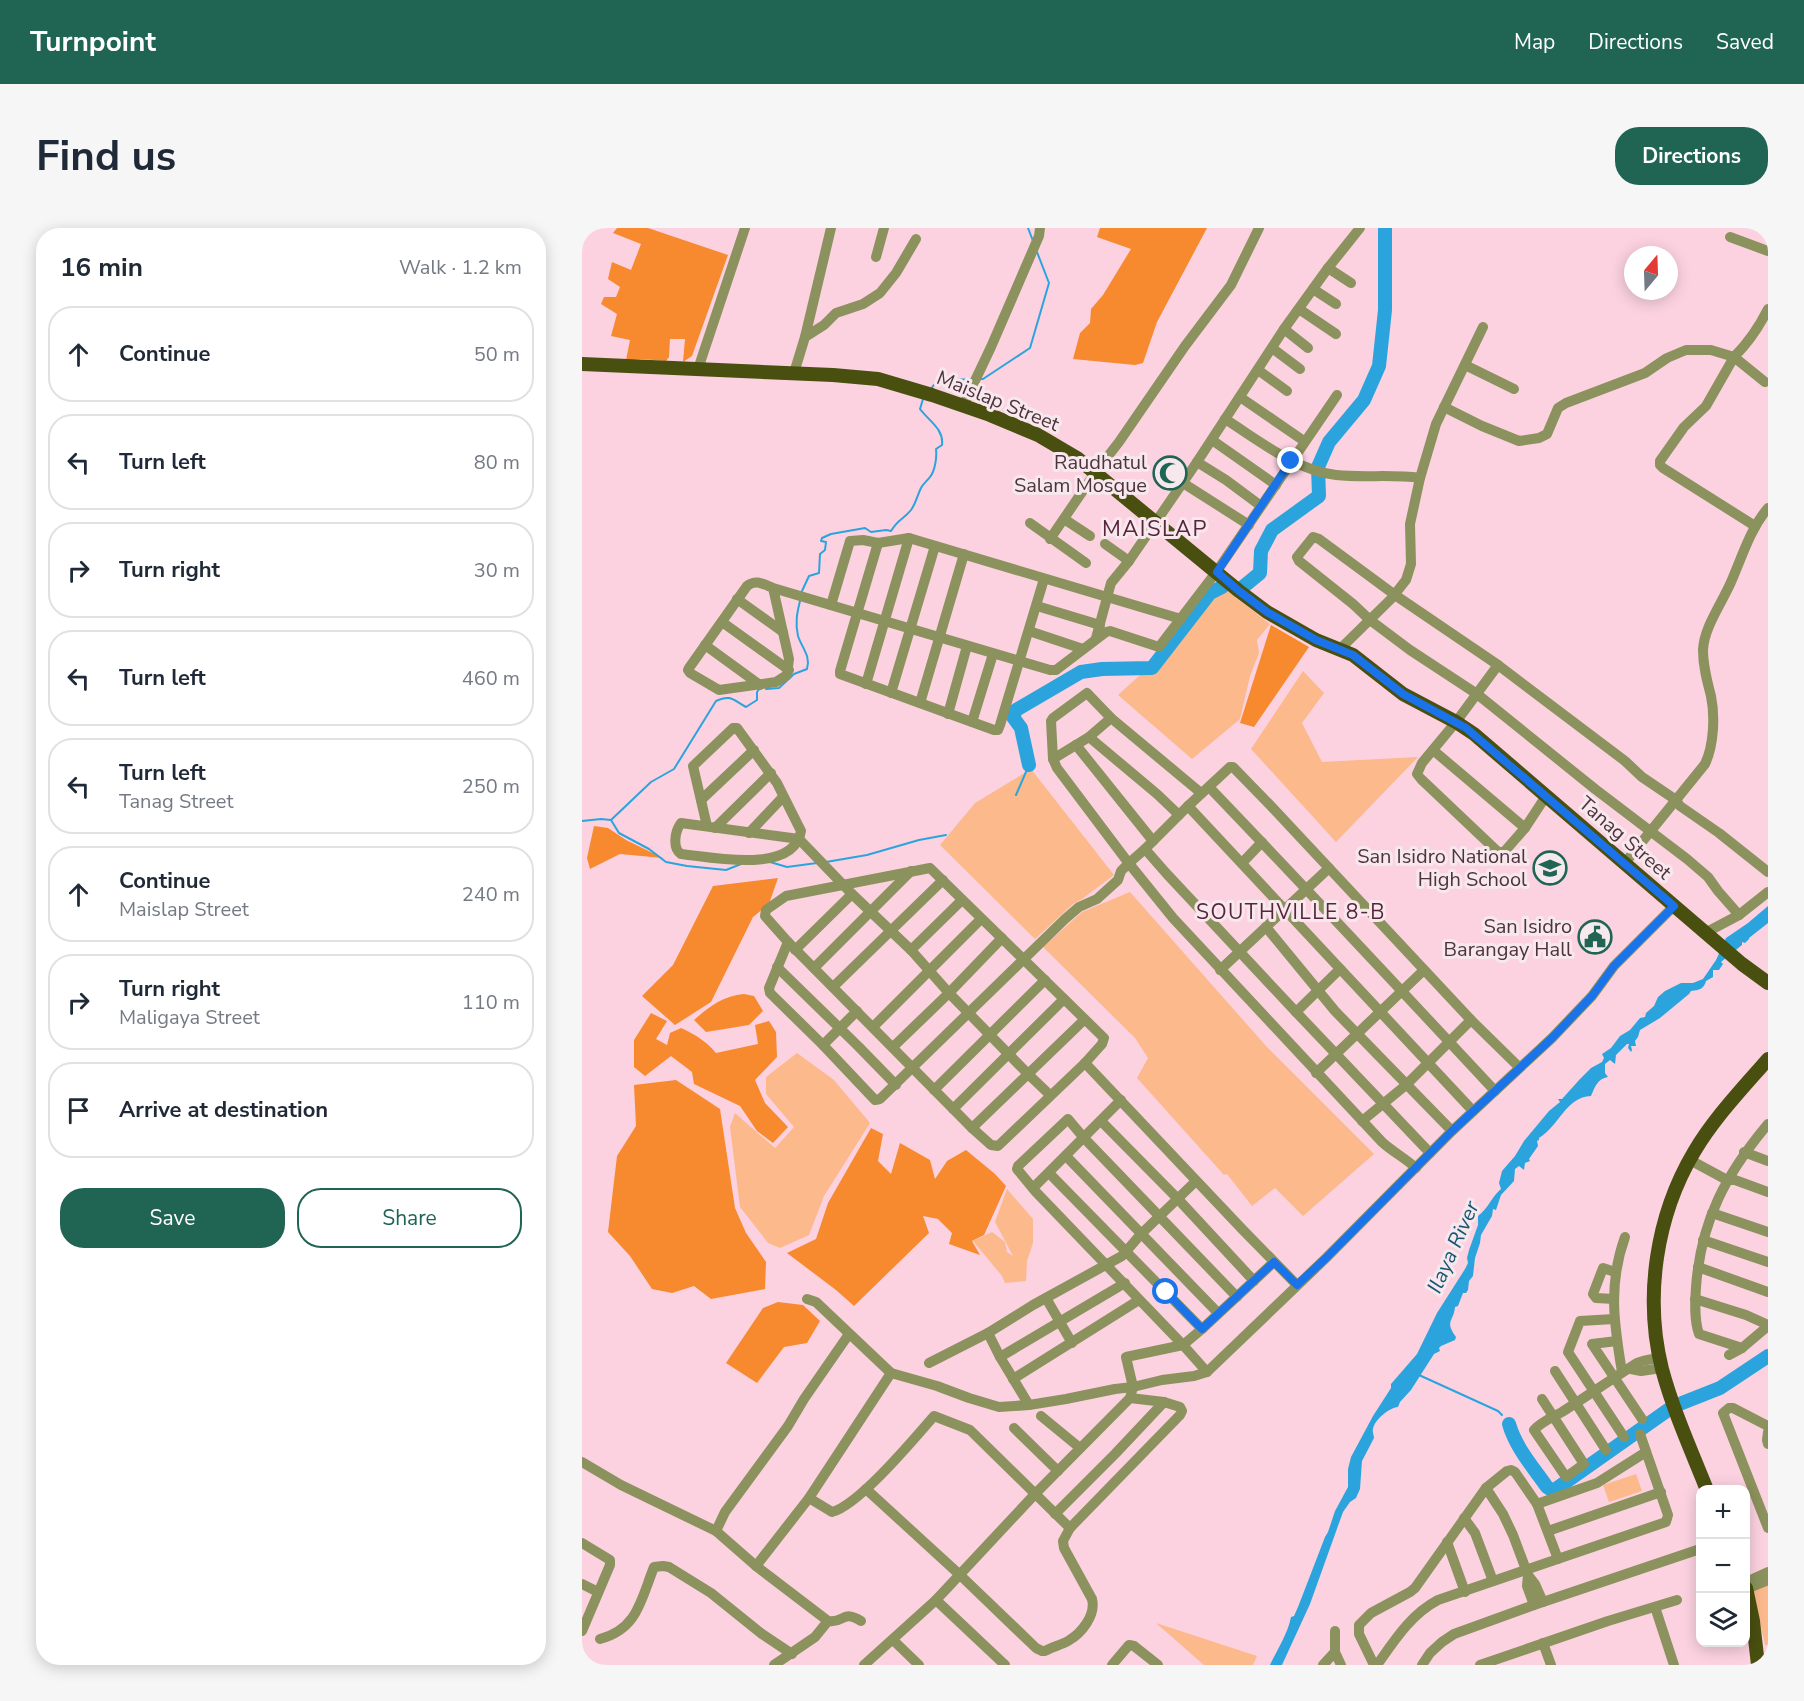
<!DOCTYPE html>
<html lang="en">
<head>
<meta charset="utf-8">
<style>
	body { margin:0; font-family:"Nunito Sans",sans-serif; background:#f6f6f7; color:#1f2937 }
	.controls { position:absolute; right:18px; bottom:18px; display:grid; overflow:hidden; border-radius:12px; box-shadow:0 3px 15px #0003 }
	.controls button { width:54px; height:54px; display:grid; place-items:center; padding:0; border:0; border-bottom:2px solid #e0e1e3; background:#fff; color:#1f2937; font:30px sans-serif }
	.compass { position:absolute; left:1042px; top:18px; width:54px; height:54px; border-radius:50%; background:#fff; box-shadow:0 3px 15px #0003; rotate:19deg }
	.stop { position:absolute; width:18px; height:18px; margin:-14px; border:4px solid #1a73e8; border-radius:50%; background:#fff }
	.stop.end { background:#1a73e8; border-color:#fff; box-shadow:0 2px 6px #0008 }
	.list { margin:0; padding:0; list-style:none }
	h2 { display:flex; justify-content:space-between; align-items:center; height:78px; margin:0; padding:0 24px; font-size:26px }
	h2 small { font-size:20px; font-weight:400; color:#747a83 }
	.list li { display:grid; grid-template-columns:39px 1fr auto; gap:18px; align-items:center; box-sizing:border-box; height:96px; margin:0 12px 12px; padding:0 12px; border:2px solid #e0e1e3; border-radius:24px }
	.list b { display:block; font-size:22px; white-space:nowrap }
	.list p { margin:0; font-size:20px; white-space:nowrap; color:#747a83 }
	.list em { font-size:20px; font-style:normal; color:#747a83 }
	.actions { display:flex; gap:12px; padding:18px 24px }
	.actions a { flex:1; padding:14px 0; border:2px solid #206454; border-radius:24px; text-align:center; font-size:21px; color:#206454 }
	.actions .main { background:#206454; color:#fff }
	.icon { flex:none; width:33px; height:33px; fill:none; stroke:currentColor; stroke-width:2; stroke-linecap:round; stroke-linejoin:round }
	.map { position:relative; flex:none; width:1186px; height:1437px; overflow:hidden; border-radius:24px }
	header { display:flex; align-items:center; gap:36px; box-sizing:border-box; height:84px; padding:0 30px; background:#206454; color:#fff }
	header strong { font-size:28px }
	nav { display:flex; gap:33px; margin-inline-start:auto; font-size:21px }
	.intro { display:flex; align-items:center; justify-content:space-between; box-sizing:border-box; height:144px; padding:0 36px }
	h1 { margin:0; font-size:42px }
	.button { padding:15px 27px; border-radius:24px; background:#206454; color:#fff; font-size:21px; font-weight:700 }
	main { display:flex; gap:36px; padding:0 36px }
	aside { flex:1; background:#fff; border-radius:24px; box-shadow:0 3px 15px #0003 }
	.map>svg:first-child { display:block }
	.green { fill:#fbb98c }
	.forest { fill:#f7892e }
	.water { fill:#2ba4de }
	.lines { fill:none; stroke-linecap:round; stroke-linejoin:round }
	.stream { stroke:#2ba4de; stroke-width:2 }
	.river { stroke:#2ba4de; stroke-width:14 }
	.minor { stroke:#8b925d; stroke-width:10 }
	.major { stroke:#494f0f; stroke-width:14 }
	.route { stroke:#1a73e8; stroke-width:8 }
	.labels { text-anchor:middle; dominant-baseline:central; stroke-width:6; stroke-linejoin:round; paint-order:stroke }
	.street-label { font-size:20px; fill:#4e333d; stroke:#f7e8ed }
	.poi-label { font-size:20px; fill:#4e333d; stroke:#f7e8ed; text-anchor:end }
	.neighbourhood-label { font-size:21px; letter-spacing:1.5px; fill:#59233b; stroke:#f7e8ed }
	.water-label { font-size:21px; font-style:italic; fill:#185573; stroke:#f7e8ed }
	.quarter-label { font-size:22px; letter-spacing:1.5px; fill:#59233b; stroke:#f7e8ed }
</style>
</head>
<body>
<header>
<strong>Turnpoint</strong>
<nav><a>Map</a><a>Directions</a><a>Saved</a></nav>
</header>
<div class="intro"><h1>Find us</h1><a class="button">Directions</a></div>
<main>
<aside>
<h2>16 min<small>Walk · 1.2 km</small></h2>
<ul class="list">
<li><svg class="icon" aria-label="ahead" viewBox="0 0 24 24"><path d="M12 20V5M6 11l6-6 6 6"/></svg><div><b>Continue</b></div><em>50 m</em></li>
<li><svg class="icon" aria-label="left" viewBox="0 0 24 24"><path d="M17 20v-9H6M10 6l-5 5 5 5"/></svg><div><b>Turn left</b></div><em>80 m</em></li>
<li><svg class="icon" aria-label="right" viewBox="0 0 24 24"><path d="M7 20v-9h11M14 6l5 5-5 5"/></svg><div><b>Turn right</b></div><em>30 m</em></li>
<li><svg class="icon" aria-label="left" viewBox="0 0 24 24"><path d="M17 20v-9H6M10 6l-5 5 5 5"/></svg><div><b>Turn left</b></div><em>460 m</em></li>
<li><svg class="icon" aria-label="left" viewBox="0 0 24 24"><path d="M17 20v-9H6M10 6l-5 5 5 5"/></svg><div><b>Turn left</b><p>Tanag Street</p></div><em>250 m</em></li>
<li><svg class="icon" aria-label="ahead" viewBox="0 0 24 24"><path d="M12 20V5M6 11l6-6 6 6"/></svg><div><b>Continue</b><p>Maislap Street</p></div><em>240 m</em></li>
<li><svg class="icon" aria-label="right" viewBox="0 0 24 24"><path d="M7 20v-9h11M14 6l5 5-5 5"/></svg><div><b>Turn right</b><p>Maligaya Street</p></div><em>110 m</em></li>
<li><svg class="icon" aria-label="arrive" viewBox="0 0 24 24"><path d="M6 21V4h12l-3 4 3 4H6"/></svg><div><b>Arrive at destination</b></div></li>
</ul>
<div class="actions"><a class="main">Save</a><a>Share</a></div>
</aside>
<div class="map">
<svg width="1186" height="1437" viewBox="0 0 1186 1437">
	<rect width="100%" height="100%" fill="#fcd2e1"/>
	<g class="green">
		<path d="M643 361 688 396 675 412 677 425 668 448 658 491 610 531 536 467 587 421 620 374Z"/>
		<path d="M721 443 742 465 720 495 740 534 836 529 754 614 669 521Z"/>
		<path d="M449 541 532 647 500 671 491 676 453 711 358 617 393 575Z"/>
		<path d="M548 664 684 818 792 926 721 988 693 960 670 978 645 946 642 947 555 850 566 830 553 810 461 719 500 684Z"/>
		<path d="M215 825 252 852 288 895 242 968 227 1007 198 1020 186 1015 158 979 148 899 153 885 193 920 212 899 184 866V849Z"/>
		<path d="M425 961 451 991V1015L445 1033 444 1053 423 1055 420 1048 391 1013 410 1004 423 1014 425 1024 431 1028 413 994Z"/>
		<path d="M1054 1246 1060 1263 1027 1274 1021 1257Z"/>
		<path d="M1186 1356V1417H1183L1171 1362Z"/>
		<path d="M574 1395 675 1428 671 1437H622Z"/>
	</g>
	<g class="forest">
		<path d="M35 0H66L146 27 110 128 101 134 103 111H88L87 129 84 133 59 131 44 132 48 112 29 108 35 86 19 76 22 69H34L38 59 26 51 30 34 49 42 59 16 31 5Z"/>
		<path d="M518 0H625L575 94 561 135 553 137 491 131 498 105 508 95 509 81 521 67 549 21 515 9Z"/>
		<path d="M689 397 727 419 672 499 658 495Z"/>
		<path d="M12 598 26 600 44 612 81 630 38 626 8 641 5 630Z"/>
		<path d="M196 650 187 676 171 689 129 774 93 797 60 768 91 737 131 658Z"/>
		<path d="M162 766 172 768 181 783 167 797 124 804 112 792C128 778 141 768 162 766Z"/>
		<path d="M69 785 85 793 74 811 85 817 88 805 99 800C114 807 124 813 134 825L176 816 173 797 187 793 194 804 195 829 173 852 183 875 206 899 191 915 175 903 158 878 112 856 110 844 89 828 63 848 52 839V812Z"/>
		<path d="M94 852 138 881 153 980 164 1005 184 1034 183 1061 129 1071 112 1058 90 1065 70 1061 48 1028 26 1004 35 928 54 898 52 857Z"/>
		<path d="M289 900 301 906 296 933 309 946 318 915 348 932 353 951 365 933 384 922 413 946 424 958 402 1007 390 1013 398 1027 367 1016 370 1005 356 991 341 988 347 1005 272 1078 254 1062 205 1025 234 1011 246 975Z"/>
		<path d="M196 1074 221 1077 238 1093 225 1115 202 1119 175 1155 144 1135 181 1080Z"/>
	</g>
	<path class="water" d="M1186 678V695L1167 710V711L1163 715 1160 714V717L1139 734 1141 736 1137 742H1131V749L1124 753C1122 761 1117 762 1109 763L1107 766 1078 790 1058 802 1056 809 1053 813 1054 818H1049L1050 822 1049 824 1046 820 1047 816H1045L1034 827 1033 836 1028 832 1023 836V845L1026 849C1015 851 1013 859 1009 868 984 869 977 898 957 910V912L955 913 956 918 947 931 948 933 943 935 942 942 937 938 933 941 932 953 919 967 914 982 911 981 910 988 899 1007 898 1015 893 1030 891 1048 887 1053 886 1062 884 1065H881L876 1078 873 1079C872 1093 862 1093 874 1109L873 1112 859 1118 857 1120 858 1123 852 1126 829 1162 818 1174 816 1179C807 1180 793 1191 791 1201 790 1203 792 1207 792 1210L780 1233 778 1261 774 1270 768 1274 761 1284 728 1376 700 1437H688C695 1422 706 1405 709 1389L712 1388 716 1379 743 1309 746 1304 753 1283 766 1259V1241L769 1229 791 1188 809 1160V1156L835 1126 855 1085 883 1041 886 1035 885 1030 887 1022 896 997V988C906 981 910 968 919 961L917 955 920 943 933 928 942 913 967 883 978 874 976 871H980L998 851 1009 840 1020 834 1022 830 1020 826 1029 820 1038 808 1048 802 1058 790 1063 789 1064 785 1072 778 1076 769 1083 763 1099 755H1111L1121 751 1134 732 1144 710 1166 695Z"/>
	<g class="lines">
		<g class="stream">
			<path d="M446 0 451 13"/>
			<path d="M398 151H401L448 120 467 55 455 24"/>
			<path d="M348 162 355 153 389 151"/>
			<path d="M220 363 227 348 237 345 238 326 243 322 244 314 239 313 240 310 249 306 283 300 289 304 304 302 309 303C316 291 322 291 329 282 334 275 335 268 339 260 341 256 345 253 348 249 353 243 355 229 354 221L360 217C362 201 347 193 338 181L341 171"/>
			<path d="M184 461 197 460 212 446 225 441C229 428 220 420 216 408 213 395 215 385 218 373"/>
			<path d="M434 567 447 537"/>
			<path d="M29 592 37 605 67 621 84 634 105 638 144 642 159 636"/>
			<path d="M0 593 19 591 29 592 69 554 92 541 134 473C149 466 151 472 164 479L175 472V464L178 460"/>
			<path d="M188 634 205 639 235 635"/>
			<path d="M244 634 285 627 337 612 364 607"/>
			<path d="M837 1147 916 1183 920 1187"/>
		</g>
		<g class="river">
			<path d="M661 359 678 345 679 323 690 302 737 268 736 239 747 214 782 172 797 138 803 82V0"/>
			<path d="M447 537 439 500 431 489 434 482 499 444 520 441 570 440 628 365 640 359"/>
			<path d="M1100 1175 1138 1160 1186 1128"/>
			<path d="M927 1196C934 1220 951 1239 965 1259L971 1263 1086 1182"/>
		</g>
		<g class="minor">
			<path d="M1148 9 1186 23"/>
			<path d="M294 29 302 0"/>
			<path d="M746 40 769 55"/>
			<path d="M731 61 754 76"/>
			<path d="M717 81 754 106"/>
			<path d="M702 101 726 120"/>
			<path d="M223 109 249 0"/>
			<path d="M690 120 718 141"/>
			<path d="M883 137 932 161"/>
			<path d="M116 141 163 0"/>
			<path d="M676 142 705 163"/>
			<path d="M212 145 223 109 242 97 254 85 281 76 298 65 314 45 334 11"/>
			<path d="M658 169 722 213"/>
			<path d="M381 178 409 119 457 8 458 0"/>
			<path d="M862 179 900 198 937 213 957 210 965 206 976 180 984 175 1063 145 1085 130 1104 122H1129L1152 129C1166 115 1177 99 1186 81"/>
			<path d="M643 191C678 213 713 242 754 247 782 250 810 246 838 250"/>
			<path d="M630 212 694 257"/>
			<path d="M615 234 644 252 679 278"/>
			<path d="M601 255 667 297"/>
			<path d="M482 291 508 308"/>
			<path d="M448 295 504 335"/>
			<path d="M1173 298 1081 240 1078 237V233L1102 199 1124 178 1152 129 1183 154"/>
			<path d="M468 311 513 245 537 214 603 118 649 57 677 0"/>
			<path d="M296 315 258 443V446L412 502H416L418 497 462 351"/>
			<path d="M523 316 547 333"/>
			<path d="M191 360 207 431 205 447 194 454 137 462 108 445 106 442 107 440 165 358C174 351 181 356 191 360L468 442H474L524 404 528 403 577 419 635 343 755 167"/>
			<path d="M155 371 201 404"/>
			<path d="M249 377 268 313 281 312 296 315 327 310 599 391"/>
			<path d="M455 378 518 397"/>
			<path d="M140 394 207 442"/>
			<path d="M447 403 501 421"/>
			<path d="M514 410 529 355 547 333 615 234 702 101 746 40 778 0"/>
			<path d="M123 417 178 457"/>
			<path d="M757 422 809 371 824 352 829 336 828 296 838 250 854 196 901 99"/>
			<path d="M916 437 874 494 840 535 835 546 839 551 916 624H922L943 600 964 568"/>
			<path d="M284 456 327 310"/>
			<path d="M309 465 353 318"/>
			<path d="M338 475 382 326"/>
			<path d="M366 486 385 418"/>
			<path d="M529 490 505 465 471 490 469 493 471 531 475 540 545 633 591 690 800 914C811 924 823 930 834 940"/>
			<path d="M390 494 411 426"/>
			<path d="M507 509 575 566 597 587"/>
			<path d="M494 517 571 613"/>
			<path d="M851 522 943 600"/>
			<path d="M471 531 507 509 529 490 619 565"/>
			<path d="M627 559C723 659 818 761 913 863"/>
			<path d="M119 572 172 522"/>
			<path d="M606 578 891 883"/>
			<path d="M125 598 111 538 151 500H155L195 555 219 603C212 647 129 629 99 626 90 620 93 603 99 595L217 611 270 666 329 722 367 765 446 846 468 867"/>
			<path d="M133 600 189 545"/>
			<path d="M167 605 201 569"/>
			<path d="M563 621 584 645 714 784 848 925"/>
			<path d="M660 635 680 614"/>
			<path d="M1042 636 1123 536C1132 517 1133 488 1129 468 1125 453 1121 438 1121 422 1122 399 1140 375 1149 354 1160 329 1168 301 1186 280"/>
			<path d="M348 640 522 810 520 816 503 835 416 918 409 917 390 900 206 714 183 688 184 682 204 668Z"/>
			<path d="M1157 687 1136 663 1126 649 1105 631 1013 561 895 466 828 422 788 392 771 376 717 333 715 329 731 309 737 311 813 367 916 437 1043 533 1060 549 1094 572 1098 578 1137 605 1186 644"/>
			<path d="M684 699 753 783 870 903"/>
			<path d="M1123 705 1157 687 1186 664"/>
			<path d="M206 714 187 760 188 765 241 817 293 872 298 871 483 691 497 679 515 671 536 652 539 643 547 635 563 621 606 578 648 539H651L688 577 889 792 937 839"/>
			<path d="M213 722 270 666"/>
			<path d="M329 722 380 672"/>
			<path d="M195 739 276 818 314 857"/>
			<path d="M232 740 329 643"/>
			<path d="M638 742 747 640"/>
			<path d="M251 759 361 652"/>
			<path d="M714 784 758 741"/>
			<path d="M291 799 399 691"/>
			<path d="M241 817 275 783"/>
			<path d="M311 819 367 765 420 710"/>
			<path d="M503 835 660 1001 715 1057"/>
			<path d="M734 845 842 742"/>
			<path d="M352 862 463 752"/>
			<path d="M371 881 482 771"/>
			<path d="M519 893 595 970 672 1053"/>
			<path d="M780 893 824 857 889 792"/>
			<path d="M390 900 502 792"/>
			<path d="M1162 924 1186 933"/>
			<path d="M484 928 636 1085"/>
			<path d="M1108 932 1145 952H1153L1186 964"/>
			<path d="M467 945 620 1101"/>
			<path d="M451 960 539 872"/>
			<path d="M1130 985 1186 1004"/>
			<path d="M1121 1012 1186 1034"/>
			<path d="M1116 1039 1186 1064"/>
			<path d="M464 1070 490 1115"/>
			<path d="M225 1071 234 1074 309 1145 355 1158 387 1170 417 1179 447 1177 484 1171 533 1161 551 1159 580 1152 612 1148 625 1144 744 1030 870 903 970 810 1010 768 1032 738 1092 678"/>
			<path d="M1032 1071 1014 1070 1011 1066 1021 1040 1033 1044"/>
			<path d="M1113 1071 1164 1087 1186 1097"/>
			<path d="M1032 1091 998 1093 986 1124 1042 1209"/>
			<path d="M406 1105 418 1129 447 1177"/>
			<path d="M1035 1113 1010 1116 1060 1191"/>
			<path d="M1160 1120 1117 1106C1112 1092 1113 1074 1114 1059 1119 992 1144 946 1186 896"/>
			<path d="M1147 1127 1160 1120 1186 1098"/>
			<path d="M418 1129 543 1055"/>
			<path d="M347 1135 406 1105 451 1077 540 1028 559 1006 614 953"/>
			<path d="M1049 1141 1059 1143 1080 1140"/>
			<path d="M973 1143 1024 1222"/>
			<path d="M625 1144 601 1117 454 964 435 941 436 938 486 891 502 910 655 1069"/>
			<path d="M1040 1144C1032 1096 1026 1056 1043 1009"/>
			<path d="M431 1151 557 1072"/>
			<path d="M960 1171 1002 1236 984 1249 954 1205 952 1202C959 1194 971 1189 980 1184 1005 1168 1030 1151 1055 1135 1061 1132 1071 1131 1078 1130"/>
			<path d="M459 1188 498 1220"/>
			<path d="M1186 1198 1151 1180H1147L1141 1185 1186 1300"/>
			<path d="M432 1200 476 1243"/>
			<path d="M1186 1204 1185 1212 1186 1216"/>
			<path d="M0 1234 39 1257 134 1303 174 1338 246 1393"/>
			<path d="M904 1260 921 1286 931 1307 946 1347 953 1356 961 1374"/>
			<path d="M284 1261 378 1347 454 1420 460 1423H463C470 1419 479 1417 486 1413 500 1405 514 1387 510 1371L482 1320 481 1313 488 1300 598 1187 600 1183 598 1179 582 1174 548 1170"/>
			<path d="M227 1270 250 1284C277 1277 332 1211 352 1188L388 1202 488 1300"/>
			<path d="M955 1276 1015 1255 1064 1224"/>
			<path d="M473 1286 533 1226 582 1174"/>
			<path d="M882 1290 893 1305 911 1353"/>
			<path d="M134 1303 143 1284 206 1198 222 1171 267 1106"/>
			<path d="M966 1303 1079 1264"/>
			<path d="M865 1314 883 1364"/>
			<path d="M0 1315 28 1332V1337L0 1403"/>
			<path d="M174 1338 227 1270 309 1145"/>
			<path d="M946 1347 945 1358 952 1377"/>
			<path d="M1164 1354 1186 1344"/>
			<path d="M0 1356 16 1364"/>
			<path d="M1167 1360 1186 1352"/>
			<path d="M354 1372 423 1437"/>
			<path d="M1073 1379 1092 1437"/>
			<path d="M18 1411C56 1401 59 1371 72 1339L81 1338 87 1339 129 1365 180 1406 210 1426"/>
			<path d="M311 1412 337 1437"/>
			<path d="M961 1415 969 1437"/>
			<path d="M753 1424V1403"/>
			<path d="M192 1437 233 1409 246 1393C263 1396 259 1381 279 1393"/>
			<path d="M282 1437 354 1372 453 1266 548 1170 551 1159 544 1129 601 1117 620 1101 692 1034"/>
			<path d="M530 1437 547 1417 552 1418 576 1437"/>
			<path d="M741 1437 753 1424 759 1437"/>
			<path d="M792 1437 777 1406V1397L789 1385 828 1364 833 1360 904 1260 925 1243 929 1242 933 1244 955 1276 976 1331"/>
			<path d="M795 1437C812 1413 829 1386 856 1372L1084 1294 1086 1287 1058 1206"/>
			<path d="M840 1437 848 1425 860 1414 872 1406 952 1377 1118 1321"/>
			<path d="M898 1437 1026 1393 1095 1372"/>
		</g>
		<g class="major">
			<path d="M0 136 251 147 296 151 350 167 408 187 456 207 495 230 657 363 685 384 734 412 771 427 821 466 874 494 892 506 1160 736 1186 755"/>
			<path d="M1125 1262C1109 1222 1091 1182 1080 1141 1062 1069 1074 988 1112 924 1132 890 1160 861 1186 831"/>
			<path d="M1164 1360 1171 1393 1176 1437"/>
		</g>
	</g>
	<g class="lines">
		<path class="route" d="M584 1064 620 1101 692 1034 715 1057 744 1030 870 903 970 810 1010 768 1032 738 1092 678 884 500 821 466 771 427 734 412 685 384 657 363 635 344 709 233"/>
	</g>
	<defs>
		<g id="mosque-ring" transform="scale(1.725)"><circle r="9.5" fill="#f7e8ed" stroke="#206454" stroke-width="1.5"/><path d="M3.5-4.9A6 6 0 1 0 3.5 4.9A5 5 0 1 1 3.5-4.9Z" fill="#206454"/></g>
		<g id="school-ring" transform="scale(1.725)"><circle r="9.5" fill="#f7e8ed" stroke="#206454" stroke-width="1.5"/><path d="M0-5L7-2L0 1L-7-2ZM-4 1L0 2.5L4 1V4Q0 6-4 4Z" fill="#206454"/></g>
		<g id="civic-ring" transform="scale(1.725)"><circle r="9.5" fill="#f7e8ed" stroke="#206454" stroke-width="1.5"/><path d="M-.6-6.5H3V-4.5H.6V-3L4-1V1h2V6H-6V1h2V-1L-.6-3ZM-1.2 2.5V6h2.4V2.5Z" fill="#206454"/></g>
	</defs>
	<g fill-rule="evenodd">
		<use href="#mosque-ring" x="588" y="245"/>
		<use href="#school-ring" x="968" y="640"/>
		<use href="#civic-ring" x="1013" y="709"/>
	</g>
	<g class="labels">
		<g class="street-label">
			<text transform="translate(416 173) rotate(22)">Maislap Street</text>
			<text transform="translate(1043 610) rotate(41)">Tanag Street</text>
		</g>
		<g class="poi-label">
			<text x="565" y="234">Raudhatul<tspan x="565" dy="23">Salam Mosque</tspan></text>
			<text x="945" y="628">San Isidro National<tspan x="945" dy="23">High School</tspan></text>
			<text x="990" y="698">San Isidro<tspan x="990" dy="23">Barangay Hall</tspan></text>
		</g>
		<g class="neighbourhood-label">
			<text x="709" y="684">SOUTHVILLE 8-B</text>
		</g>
		<g class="water-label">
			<text transform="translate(871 1019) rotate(-66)">Ilaya River</text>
		</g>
		<g class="quarter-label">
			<text x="573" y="301">MAISLAP</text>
		</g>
	</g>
</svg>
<div class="controls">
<button>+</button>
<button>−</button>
<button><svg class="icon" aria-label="layers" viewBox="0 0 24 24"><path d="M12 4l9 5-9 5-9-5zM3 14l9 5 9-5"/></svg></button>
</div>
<svg class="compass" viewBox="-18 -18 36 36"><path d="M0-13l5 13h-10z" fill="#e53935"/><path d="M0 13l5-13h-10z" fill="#747a83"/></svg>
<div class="stop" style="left:584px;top:1064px"></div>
<div class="stop end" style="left:709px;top:233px"></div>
</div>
</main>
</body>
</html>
